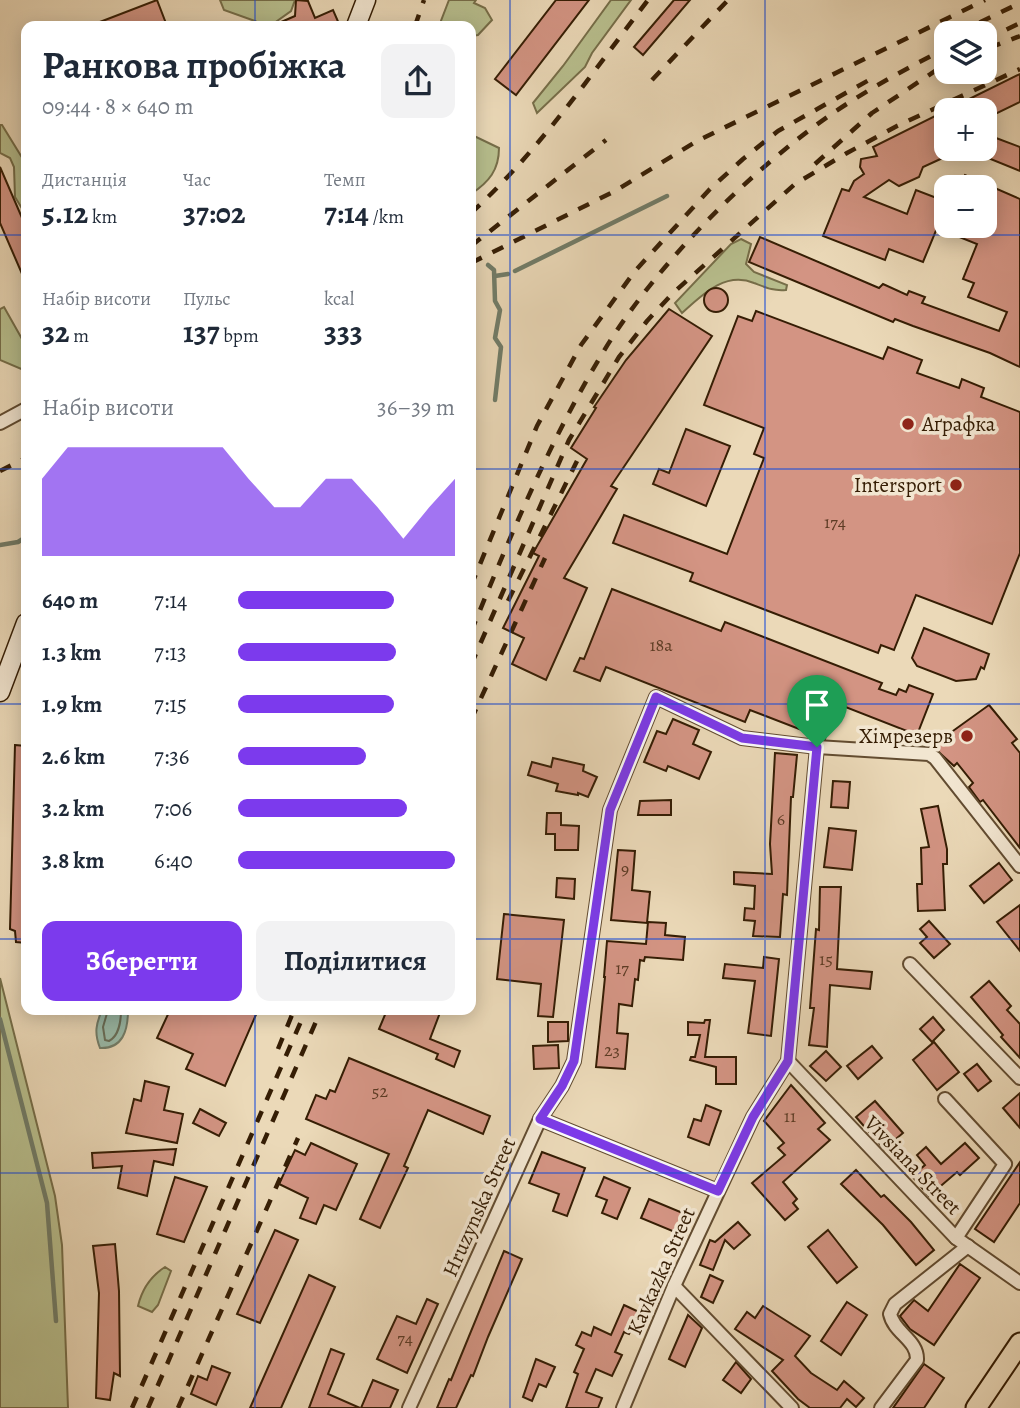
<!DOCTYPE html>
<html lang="uk">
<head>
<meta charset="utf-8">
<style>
  body { margin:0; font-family:Alegreya,serif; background:#f2f2f3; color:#1f2937; height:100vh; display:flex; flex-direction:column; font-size:26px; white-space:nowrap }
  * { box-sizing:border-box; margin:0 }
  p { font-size:23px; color:#747a83 }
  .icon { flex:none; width:38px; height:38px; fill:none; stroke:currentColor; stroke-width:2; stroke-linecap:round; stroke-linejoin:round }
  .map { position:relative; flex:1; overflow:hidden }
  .panel { position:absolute; left:21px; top:21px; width:455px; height:994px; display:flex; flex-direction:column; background:#fff; border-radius:14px; box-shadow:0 4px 18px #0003 }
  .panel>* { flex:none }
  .tools { position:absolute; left:934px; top:21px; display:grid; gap:14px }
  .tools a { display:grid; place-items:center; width:63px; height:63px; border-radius:14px; background:#fff; box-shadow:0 4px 18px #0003; font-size:35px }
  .pin { position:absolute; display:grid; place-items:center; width:60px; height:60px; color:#fff; margin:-72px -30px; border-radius:50% 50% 50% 0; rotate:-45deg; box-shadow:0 0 7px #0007 }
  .pin .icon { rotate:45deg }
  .round { display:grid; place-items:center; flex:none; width:74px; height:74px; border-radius:14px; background:#f2f2f3 }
  .headline { display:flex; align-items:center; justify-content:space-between; height:119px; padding:0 21px }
  h1 { font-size:38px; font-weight:700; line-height:52px }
  .stats { display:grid; grid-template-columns:repeat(3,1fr); gap:10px; height:119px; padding:7px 21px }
  .stats div { display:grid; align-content:center }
  .stats b { font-size:30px; font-weight:700 }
  .stats small { font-size:19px; font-weight:400 }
  .stats p { font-size:19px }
  .chart { height:196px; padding:14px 21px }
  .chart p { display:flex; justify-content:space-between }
  .chart svg { width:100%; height:126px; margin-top:7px; fill:#7c3aed; opacity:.7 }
  .primary-button { display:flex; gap:14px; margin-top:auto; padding:14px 21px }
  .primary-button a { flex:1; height:80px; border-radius:14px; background:#7c3aed; color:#fff; font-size:28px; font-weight:700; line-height:80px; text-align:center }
  .primary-button a+a { background:#f2f2f3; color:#1f2937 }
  ul { padding:0 21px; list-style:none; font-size:23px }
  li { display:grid; grid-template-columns:112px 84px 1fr; align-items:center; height:52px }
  li i { height:18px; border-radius:9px; background:#7c3aed }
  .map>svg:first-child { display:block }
  .green { fill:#b8bf8e; stroke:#766e49; stroke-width:2 }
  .water { fill:#9ba; stroke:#717c68; stroke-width:2 }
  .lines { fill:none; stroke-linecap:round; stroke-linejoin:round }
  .shore { stroke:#676c57; stroke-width:2 }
  .stream { stroke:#717c68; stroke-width:4.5 }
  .building { fill:#d39483; stroke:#351d04; stroke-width:2 }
  .street-casing { stroke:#624c31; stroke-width:16 }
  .secondary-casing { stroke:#351d04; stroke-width:21 }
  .primary-casing { stroke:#351d04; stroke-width:23 }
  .street { stroke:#f2e6d1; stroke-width:12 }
  .secondary { stroke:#f2e6d1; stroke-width:18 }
  .primary { stroke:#ebd9b8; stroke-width:19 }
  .rail { stroke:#351d04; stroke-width:4.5; stroke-dasharray:12 12; stroke-linecap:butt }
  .route-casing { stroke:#fff; stroke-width:14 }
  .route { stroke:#7c3aed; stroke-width:9 }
  .grid { fill:none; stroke:#1d4ed8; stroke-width:2; stroke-opacity:0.55 }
  .poi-dot { fill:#8f2418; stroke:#f2e6d1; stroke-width:2.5 }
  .labels { text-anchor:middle; stroke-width:7; stroke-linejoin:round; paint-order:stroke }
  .number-label { font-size:18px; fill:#5c3b24 }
  .poi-label { font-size:21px; fill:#351d04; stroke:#f2e6d1; text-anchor:end }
  .street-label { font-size:21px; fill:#351d04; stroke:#f2e6d1 }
</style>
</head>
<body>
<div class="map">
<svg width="1020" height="1408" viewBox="0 0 1020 1408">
  <rect width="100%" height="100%" fill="#ebd9b8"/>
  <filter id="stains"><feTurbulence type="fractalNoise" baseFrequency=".00286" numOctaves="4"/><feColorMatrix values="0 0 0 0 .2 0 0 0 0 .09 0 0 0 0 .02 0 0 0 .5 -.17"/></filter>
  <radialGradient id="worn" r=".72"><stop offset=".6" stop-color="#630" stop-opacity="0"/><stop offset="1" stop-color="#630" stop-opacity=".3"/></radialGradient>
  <!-- green -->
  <g class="green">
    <polygon points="220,0 295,0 291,11 270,26 250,26 255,21 224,10"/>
    <polygon points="449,0 476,0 474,3 485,8 492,20 478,35 471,36 471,26 439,26"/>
    <polygon points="611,0 631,0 592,53 585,67 537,113 533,103 563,66"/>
    <polygon points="0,125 2,125 26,164 26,215 15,197 14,167 10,158 0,153"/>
    <path d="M 471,129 L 474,136 L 499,148 C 499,170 489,182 471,194 Z"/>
    <path d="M 741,239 L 751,244 L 746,264 L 754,272 L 787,285 L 786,290 C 773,291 767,288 754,283 C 725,271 702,295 682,313 L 675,303 L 731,244 Z"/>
    <polygon points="4,307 26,346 26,371 0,360 0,309"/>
    <polygon points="0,978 55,1196 62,1245 68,1408 0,1408"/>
    <path d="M 165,1267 L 171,1271 L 158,1305 L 152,1312 L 138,1306 C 142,1289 151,1276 165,1267 Z"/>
  </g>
  <!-- water -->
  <path class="water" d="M 102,1010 L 128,1010 C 128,1030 123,1049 100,1048 C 94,1033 96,1024 102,1010 Z"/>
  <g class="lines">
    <!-- shore -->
    <path class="shore" d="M 108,1010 L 103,1027 L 105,1040 L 109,1041 C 119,1036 121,1020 121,1010"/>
    <!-- stream -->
    <g class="stream">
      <polyline points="488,265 494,270 495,301 500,310 495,338 501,347 495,400"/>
      <polyline points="515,271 667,196"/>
      <polyline points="495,276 508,274"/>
      <polyline points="0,545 18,542 26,537"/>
      <polyline points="0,1019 47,1203 56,1321"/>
    </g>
  </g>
  <!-- building -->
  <g class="building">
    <polygon points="157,0 167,26 92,26 92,25"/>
    <polygon points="296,0 308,1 315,18 333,10 340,26 272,26 295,16"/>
    <polygon points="556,0 589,0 516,95 495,79"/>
    <polygon points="674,0 690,0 643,55 634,47"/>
    <polygon points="1020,74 1020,102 985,119 985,110 947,110"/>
    <polygon points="947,110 947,156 923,167 919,177 899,186 889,180 864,197 907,214 916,190 947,202 947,226 985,226 985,187 960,187 965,175 1020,199 1020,367 990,353 913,326 895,319 893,322 749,262 760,237 879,288 883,284 907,295 909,291 925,297 922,303 999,331 1007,312 968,297 974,283 963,279 977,244 937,228 923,262 889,249 885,260 823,236 842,189 849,191 854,181 864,174 860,167 861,159 877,156 873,147"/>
    <polygon points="996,138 1020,147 1020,171 988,158"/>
    <polygon points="0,167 26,227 26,283 0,223"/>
    <circle cx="716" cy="300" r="12"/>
    <polygon points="669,309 712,336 611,486 617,489 564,578 587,588 546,680 512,664 524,638 503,628 539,556 533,553 587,459 571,448 596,408 594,407 626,360"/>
    <polygon points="756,311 883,359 888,347 922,360 917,373 959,388 962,379 984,388 981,397 1020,412 1020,553 992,624 916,595 894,650 881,645 878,653 690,581 693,573 613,543 624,515 727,554 764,458 754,454 764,428 704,405 738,316 752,321"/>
    <polygon points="686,429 730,446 706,506 653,484 659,469 669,473"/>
    <polygon points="612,589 721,631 725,622 882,683 879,689 896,695 899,689 906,692 909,685 933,694 917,735 838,704 825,739 750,710 745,722 606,667 600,681 574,671 580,658 584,659"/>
    <polygon points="924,628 989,654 984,669 981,667 976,679 956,681 917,666 912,658"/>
    <polygon points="989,705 1017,739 1012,743 1020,753 1020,848 983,800 980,802 969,787 973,783 957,763 954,766 932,746"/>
    <polygon points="673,719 699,730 693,744 711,752 699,779 668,766 666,771 644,762 657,731 666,734"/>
    <polygon points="15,745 26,746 26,943 16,942 15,931 10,929"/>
    <polygon points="775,753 797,755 793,797 791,797 787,895 783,894 780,937 753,936 755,921 744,920 745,908 754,909 755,886 734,884 734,872 772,874 770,844"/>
    <polygon points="553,758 584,765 583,771 597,777 588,797 578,793 578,795 556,791 558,784 528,775 532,762 551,767"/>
    <polygon points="833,781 850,782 848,808 831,807"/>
    <polygon points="671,800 671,815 638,815 640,801"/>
    <polygon points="938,806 947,849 947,864 943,864 945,910 918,911 917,884 922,884 921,848 929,847 921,809"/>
    <polygon points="547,813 561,813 561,825 579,826 578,850 555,850 555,834 546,834"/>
    <polygon points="829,828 856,831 852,870 824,867"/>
    <polygon points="618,850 635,851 632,890 650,892 647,923 611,920"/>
    <polygon points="999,863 1012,880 984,903 970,886"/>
    <polygon points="557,878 575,879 574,899 556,897"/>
    <polygon points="820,887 841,887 837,969 872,972 870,989 830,985 827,1047 809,1045 814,1008 810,1008 816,929 819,930"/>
    <polygon points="1020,905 1020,951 997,922"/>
    <polygon points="504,914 564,920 553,1017 538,1016 541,984 497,979"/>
    <polygon points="929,921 950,944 934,958 920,943 927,937 920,929"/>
    <polygon points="648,922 666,923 665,935 685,937 683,960 645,957 644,961 640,960 638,980 635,979 632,1006 619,1004 617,1033 628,1034 625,1069 596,1067 605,977 604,977 607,941 646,944"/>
    <polygon points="764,957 779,959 771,1036 748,1033 755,981 723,978 725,964 763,968"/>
    <polygon points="989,981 1011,1006 1007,1010 1020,1024 1020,1058 1001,1037 1003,1035 971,997"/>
    <polygon points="170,1010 258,1010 225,1086 186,1069 193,1054 157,1038"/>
    <polygon points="387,1010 441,1010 430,1039 460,1051 454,1067 436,1059 438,1054 379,1029"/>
    <polygon points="933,1017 944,1030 932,1042 920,1029"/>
    <polygon points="705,1020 710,1020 705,1057 736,1057 736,1084 716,1084 716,1067 690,1060 691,1057 695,1057 700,1035 688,1035 688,1022 704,1023"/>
    <polygon points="548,1022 568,1022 568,1041 548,1042"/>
    <polygon points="934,1042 959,1072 937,1090 913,1060"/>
    <polygon points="558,1045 559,1068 534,1069 533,1046"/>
    <polygon points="872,1046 882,1058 858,1079 847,1066"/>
    <polygon points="826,1051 841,1067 826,1081 810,1066"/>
    <polygon points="349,1058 490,1116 483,1134 428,1110 404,1166 408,1168 380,1228 360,1219 389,1154 306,1119 316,1095 326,1099 330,1090 335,1092"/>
    <polygon points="977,1064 991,1081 978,1091 964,1074"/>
    <polygon points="145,1081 169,1087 164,1110 183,1114 177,1143 126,1133 134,1099 141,1101"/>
    <polygon points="791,1085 825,1123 818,1129 830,1140 783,1182 797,1199 793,1203 798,1209 785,1220 752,1183 785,1155 778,1148 784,1143 764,1121"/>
    <polygon points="1020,1093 1020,1128 1003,1108"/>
    <polygon points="875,1101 903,1133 884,1149 856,1117"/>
    <polygon points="706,1105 721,1111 709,1145 688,1137 694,1119 701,1121"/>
    <polygon points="200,1109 226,1123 219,1136 193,1123"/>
    <polygon points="311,1143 357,1164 336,1210 324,1205 316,1224 300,1218 308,1198 279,1184 295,1150 305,1155"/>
    <polygon points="965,1143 979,1158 960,1175 957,1172 929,1196 912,1176 925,1165 917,1155 926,1147 941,1164"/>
    <polygon points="176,1149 173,1165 154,1161 147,1196 118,1188 122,1166 93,1168 92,1153"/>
    <polygon points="542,1152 585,1168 567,1216 553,1211 559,1194 529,1183"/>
    <polygon points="1020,1162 1020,1203 994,1242 975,1229"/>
    <polygon points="856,1170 881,1197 884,1195 911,1222 934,1250 916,1265 883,1225 841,1184"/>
    <polygon points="175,1177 207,1187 184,1242 157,1234"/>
    <polygon points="604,1177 630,1188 617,1219 602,1213 607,1200 596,1196"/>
    <polygon points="649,1199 690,1216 682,1235 641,1218"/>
    <polygon points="738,1222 750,1235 734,1249 725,1240 713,1270 700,1265 710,1240 715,1242"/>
    <polygon points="275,1230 298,1240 260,1323 237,1314"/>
    <polygon points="828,1230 857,1267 837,1283 808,1247"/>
    <polygon points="115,1244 119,1291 120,1376 114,1373 110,1400 96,1398 99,1293 93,1246"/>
    <polygon points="504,1251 522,1259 488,1337 473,1376 471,1375 456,1408 437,1408 449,1379 451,1380"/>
    <polygon points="960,1264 980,1278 934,1345 910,1329 900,1316 914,1300 928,1311"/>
    <polygon points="309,1275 335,1287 281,1408 250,1408"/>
    <polygon points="710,1275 723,1281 713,1303 701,1297"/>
    <polygon points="427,1299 438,1304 407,1373 377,1359 397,1316 416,1324"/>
    <polygon points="847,1302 867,1315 841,1355 821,1341"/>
    <polygon points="624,1305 639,1312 629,1334 624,1332 615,1352 622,1355 612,1376 596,1369 586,1392 602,1398 598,1408 566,1408 578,1374 574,1372 584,1349 576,1345 582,1332 591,1336 594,1327 611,1335"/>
    <polygon points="763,1306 810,1336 795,1356 811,1373 837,1390 844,1381 864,1398 856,1407 847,1399 840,1408 810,1408 798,1399 772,1371 783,1360 735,1329 747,1312 755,1318"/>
    <polygon points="688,1315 702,1328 685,1367 669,1359"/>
    <polygon points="331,1349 344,1354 328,1394 360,1408 309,1408"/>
    <polygon points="536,1359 555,1367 546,1387 539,1384 532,1401 523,1397"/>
    <polygon points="736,1362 751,1379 741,1393 723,1380"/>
    <polygon points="924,1364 944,1378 924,1408 893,1408"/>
    <polygon points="212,1366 230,1373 216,1405 191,1394 198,1376 207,1380"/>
    <polygon points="373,1380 398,1390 390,1408 361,1408"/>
  </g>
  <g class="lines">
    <defs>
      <g id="street">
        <polyline points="0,423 26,409"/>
        <polyline points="910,964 1020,1078"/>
        <polyline points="788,1061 956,1238 1020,1283"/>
        <polyline points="945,1099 1005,1164 956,1238"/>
        <polyline points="540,1119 718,1191"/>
        <polyline points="674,1286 792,1408"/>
        <polyline points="409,1408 540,1119 562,1086 574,1061 610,810 656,697 742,738 817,747 929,754 935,758 1020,866"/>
        <polyline points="623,1408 674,1286 753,1117 788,1061 817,747"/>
        <path d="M 881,1408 L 917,1360 C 918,1340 894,1333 890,1314 L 895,1304 L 968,1246"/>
      </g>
      <g id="secondary">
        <polyline points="356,26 366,0"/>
        <polyline points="0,692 26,623"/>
      </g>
      <polyline id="primary" points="976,1408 1020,1343"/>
    </defs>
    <!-- street casing -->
    <use href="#street" class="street-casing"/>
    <!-- secondary casing -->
    <use href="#secondary" class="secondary-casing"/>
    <!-- primary casing -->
    <use href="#primary" class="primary-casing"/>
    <!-- street -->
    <use href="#street" class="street"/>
    <!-- secondary -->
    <use href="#secondary" class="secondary"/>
    <!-- primary -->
    <use href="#primary" class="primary"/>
    <!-- rail -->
    <g class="rail">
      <polyline points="415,26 424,0"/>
      <polyline points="958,33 1020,3"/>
      <polyline points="985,40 1020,23"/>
      <polyline points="989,48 1020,36"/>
      <polyline points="652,80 728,0"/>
      <polyline points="815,164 872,113 947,63"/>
      <path d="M 471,213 C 539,151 592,73 648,0"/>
      <polyline points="471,246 606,140"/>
      <polyline points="471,263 615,191 697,141 985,0"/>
      <polyline points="0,471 26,458"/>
      <polyline points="471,586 537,426 581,345 635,271 710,189 743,159 778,131 869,80"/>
      <polyline points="508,601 579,457"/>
      <path d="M 471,632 C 510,537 549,442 602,354 C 655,265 751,169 836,111 C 872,87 909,67 947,48"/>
      <polyline points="471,665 569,440 619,357 647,321 673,293 795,184 847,153 897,126 1020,69"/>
      <polyline points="471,720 545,558"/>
      <polyline points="278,1049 294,1010"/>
      <polyline points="132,1408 306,1010"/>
      <polyline points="148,1408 321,1010"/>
      <polyline points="178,1408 298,1138"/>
    </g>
  </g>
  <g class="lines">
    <defs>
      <polygon id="route" points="656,697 742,738 817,747 788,1061 753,1117 718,1191 540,1119 562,1086 574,1061 610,810"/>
    </defs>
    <!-- route casing -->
    <use href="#route" class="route-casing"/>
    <!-- route -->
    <use href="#route" class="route"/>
  </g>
  <!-- grid -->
  <path class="grid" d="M 255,0 L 255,26M 510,0 L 510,1408M 765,0 L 765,1408M 0,235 L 26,235M 471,235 L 1020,235M 0,469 L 26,469M 471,469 L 1020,469M 0,704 L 26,704M 471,704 L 1020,704M 0,939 L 26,939M 471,939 L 1020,939M 255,1010 L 255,1408M 0,1173 L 1020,1173"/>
  <!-- markers -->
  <g class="poi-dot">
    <circle cx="908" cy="424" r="7"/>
    <circle cx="956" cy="485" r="7"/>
    <circle cx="967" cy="736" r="7"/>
  </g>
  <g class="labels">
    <!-- number labels -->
    <g class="number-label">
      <text x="835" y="528">174</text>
      <text x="661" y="651">18а</text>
      <text x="781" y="825">6</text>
      <text x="625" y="875">9</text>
      <text x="826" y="965">15</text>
      <text x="622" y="974">17</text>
      <text x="612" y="1056">23</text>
      <text x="380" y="1097">52</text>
      <text x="790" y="1122">11</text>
      <text x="405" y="1344">74</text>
    </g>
    <!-- poi labels -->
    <g class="poi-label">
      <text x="922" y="431" text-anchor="start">Аґрафка</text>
      <text x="942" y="492">Intersport</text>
      <text x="953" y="743">Хімрезерв</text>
    </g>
    <!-- street labels -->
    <g class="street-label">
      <text transform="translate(913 1165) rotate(46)" y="7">Vivsiana Street</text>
      <text transform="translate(479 1207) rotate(-66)" y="7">Hruzynska Street</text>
      <text transform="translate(661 1271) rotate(-66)" y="7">Kavkazka Street</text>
    </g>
  </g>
  <rect width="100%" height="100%" filter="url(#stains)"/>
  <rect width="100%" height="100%" fill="url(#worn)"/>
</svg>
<div class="tools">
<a><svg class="icon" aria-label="layers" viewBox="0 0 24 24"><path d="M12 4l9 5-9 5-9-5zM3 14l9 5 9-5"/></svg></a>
<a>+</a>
<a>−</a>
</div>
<div class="pin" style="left:817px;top:747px;background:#1e9e55"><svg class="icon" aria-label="arrive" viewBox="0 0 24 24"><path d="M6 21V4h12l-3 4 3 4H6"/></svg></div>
<section class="panel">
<div class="headline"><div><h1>Ранкова пробіжка</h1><p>09:44 · 8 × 640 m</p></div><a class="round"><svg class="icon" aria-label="share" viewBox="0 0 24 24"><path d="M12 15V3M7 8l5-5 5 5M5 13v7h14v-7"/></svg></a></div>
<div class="stats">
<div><p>Дистанція</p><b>5.12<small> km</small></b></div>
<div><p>Час</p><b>37:02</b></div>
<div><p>Темп</p><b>7:14<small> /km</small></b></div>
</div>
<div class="stats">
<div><p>Набір висоти</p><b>32<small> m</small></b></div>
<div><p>Пульс</p><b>137<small> bpm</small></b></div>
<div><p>kcal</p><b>333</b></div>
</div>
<div class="chart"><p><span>Набір висоти</span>36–39 m</p>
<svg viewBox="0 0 160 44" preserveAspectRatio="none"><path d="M0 44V17L10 6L20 6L30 6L40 6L50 6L60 6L70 6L80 17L90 27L100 27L110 17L120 17L130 27L140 38L150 27L160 17V44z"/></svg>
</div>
<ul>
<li><b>640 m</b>7:14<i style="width:72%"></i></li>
<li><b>1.3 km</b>7:13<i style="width:73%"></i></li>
<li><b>1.9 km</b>7:15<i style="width:72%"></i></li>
<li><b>2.6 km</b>7:36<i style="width:59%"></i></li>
<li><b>3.2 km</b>7:06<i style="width:78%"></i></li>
<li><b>3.8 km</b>6:40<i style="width:100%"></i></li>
</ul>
<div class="primary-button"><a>Зберегти</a><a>Поділитися</a></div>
</section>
</div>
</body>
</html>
